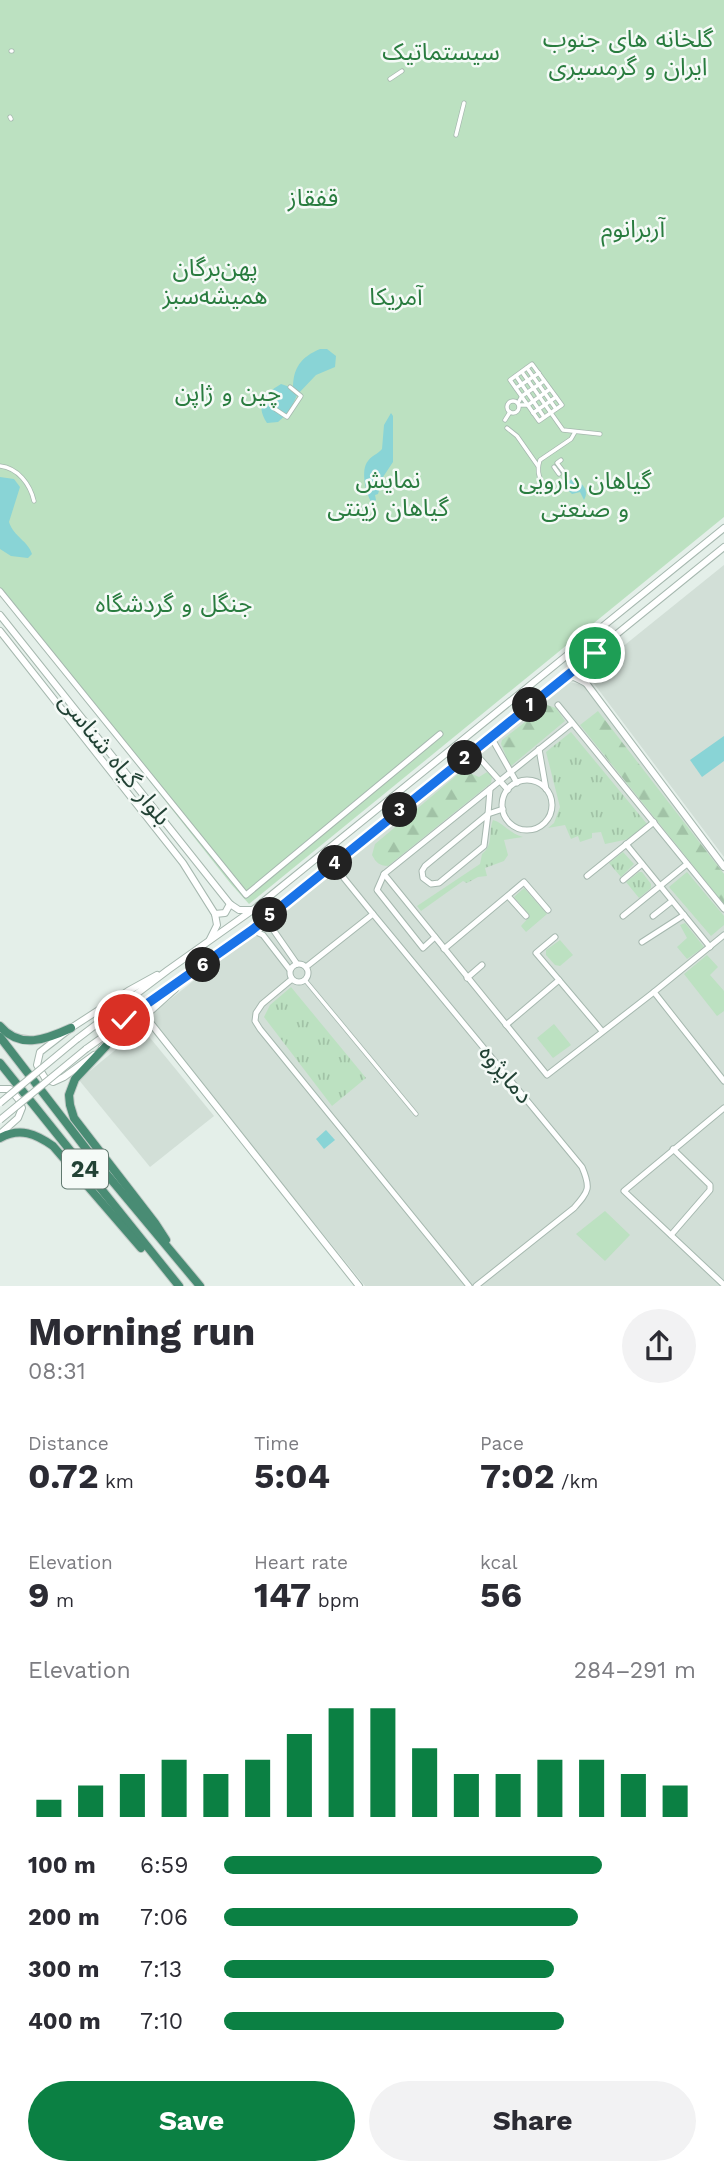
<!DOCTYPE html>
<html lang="en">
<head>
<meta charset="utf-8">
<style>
  body { margin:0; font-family:"Work Sans","Noto Sans Arabic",sans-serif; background:#f2f2f3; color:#2b2b33; height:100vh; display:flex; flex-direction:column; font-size:26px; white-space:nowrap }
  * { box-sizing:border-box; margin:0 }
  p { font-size:23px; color:#7c7c81 }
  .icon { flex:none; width:38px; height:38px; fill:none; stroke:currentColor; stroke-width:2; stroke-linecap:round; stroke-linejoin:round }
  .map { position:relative; height:1286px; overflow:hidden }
  .panel { display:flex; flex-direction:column; background:#fff; flex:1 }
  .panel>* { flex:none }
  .pin { position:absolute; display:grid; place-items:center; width:60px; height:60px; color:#fff; margin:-30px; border:4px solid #fff; border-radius:50%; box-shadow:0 2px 7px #0007 }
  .km { position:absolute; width:35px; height:35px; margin:-18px; border-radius:50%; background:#222; color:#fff; font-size:19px; line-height:35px; text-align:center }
  .round { display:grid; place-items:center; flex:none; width:74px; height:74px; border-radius:37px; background:#f2f2f3 }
  .headline { display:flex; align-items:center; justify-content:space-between; height:119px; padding:0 28px }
  h1 { font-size:38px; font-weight:700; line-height:52px }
  .stats { display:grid; grid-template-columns:repeat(3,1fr); gap:10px; height:119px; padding:7px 28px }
  .stats div { display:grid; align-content:center }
  .stats b { font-size:35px; font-weight:700 }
  .stats small { font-size:19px; font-weight:400 }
  .stats p { font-size:19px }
  .chart { height:196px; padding:14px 28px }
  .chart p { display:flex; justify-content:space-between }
  .chart svg { width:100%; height:126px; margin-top:7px; stroke:#0b8043; stroke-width:6 }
  .action { display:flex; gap:14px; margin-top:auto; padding:14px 28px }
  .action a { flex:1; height:80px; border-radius:42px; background:#0b8043; color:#fff; font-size:28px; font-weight:700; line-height:80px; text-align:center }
  .action a+a { background:#f2f2f3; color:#2b2b33 }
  ul { padding:0 28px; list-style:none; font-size:23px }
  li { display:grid; grid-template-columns:112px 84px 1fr; align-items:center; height:52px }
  li i { height:18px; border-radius:9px; background:#0b8043 }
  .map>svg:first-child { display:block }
  .built { fill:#d2dfd7 }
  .grass { fill:url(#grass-tufts) }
  .forest { fill:url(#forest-firs) }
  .garden { fill:#bce1c1 }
  .water { fill:#89d4d6 }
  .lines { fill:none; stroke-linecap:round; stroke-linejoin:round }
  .pedestrian-casing { stroke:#a6b8af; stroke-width:5 }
  .minor-casing { stroke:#a6b8af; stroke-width:7 }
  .tertiary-casing { stroke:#a6b8af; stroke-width:8 }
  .trunk-casing { stroke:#c1cac6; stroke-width:10 }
  .pedestrian { stroke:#fff; stroke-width:3.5 }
  .minor { stroke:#fff; stroke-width:5 }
  .tertiary { stroke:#fff; stroke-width:6 }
  .trunk { stroke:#498c74; stroke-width:8 }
  .tertiary-bridge-casing { stroke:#a6b8af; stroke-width:8; stroke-linecap:butt }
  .tertiary-bridge { stroke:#fff; stroke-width:6 }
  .route-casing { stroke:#fff; stroke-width:14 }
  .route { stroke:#1a73e8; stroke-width:9 }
  .labels { text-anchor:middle; stroke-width:5; stroke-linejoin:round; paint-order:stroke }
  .shield { fill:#f5faf7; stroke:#61796f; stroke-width:2 }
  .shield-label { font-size:23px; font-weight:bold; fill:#224235 }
  .park-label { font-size:24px; fill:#297c3f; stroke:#f5faf7 }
  .street-label { font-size:24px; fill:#224235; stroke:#f5faf7 }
</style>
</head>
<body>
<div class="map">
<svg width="724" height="1286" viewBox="0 0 724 1286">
  <defs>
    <pattern id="grass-tufts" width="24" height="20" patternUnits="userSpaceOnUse" patternTransform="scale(1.75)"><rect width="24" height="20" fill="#bce1c1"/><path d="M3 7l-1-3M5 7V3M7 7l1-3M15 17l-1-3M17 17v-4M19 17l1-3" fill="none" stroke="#a1c2a6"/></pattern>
    <pattern id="forest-firs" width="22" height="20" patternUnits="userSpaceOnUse" patternTransform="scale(1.75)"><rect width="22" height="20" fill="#bce1c1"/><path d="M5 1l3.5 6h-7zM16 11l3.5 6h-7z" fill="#a1c2a6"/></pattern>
  </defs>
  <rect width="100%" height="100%" fill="#e4efe9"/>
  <!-- built -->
  <g class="built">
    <polygon points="724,565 724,857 589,677 590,673"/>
    <polygon points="570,682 583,685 724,873 724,1286 365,1286 148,1017"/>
    <polygon points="142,1028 214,1116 150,1167 79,1080"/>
  </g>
  <!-- grass -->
  <g class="grass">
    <polygon points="571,732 647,824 629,839 605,844 601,832 592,833 592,838 580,842 578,836 571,839 565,825 548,828 554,823 560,807 546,752"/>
    <path d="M 493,820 C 502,822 509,833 523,837 L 504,840 L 508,855 L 504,861 L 485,868 L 487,876 L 478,877 L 467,883 L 463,881 L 421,911 L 417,906 L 480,864 L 482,854 C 494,845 488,832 493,820 Z"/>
    <polygon points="623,852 634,864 621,877 609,863"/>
    <polygon points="639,872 642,872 651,884 651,888 639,898 626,882"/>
    <polygon points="291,987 366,1078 332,1106 264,1017 270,1005"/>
  </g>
  <!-- forest -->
  <g class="forest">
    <polygon points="547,705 556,708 565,721 511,766 508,765 504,758 506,756 501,744 502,740"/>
    <polygon points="598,711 724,874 724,904 580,725"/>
    <path d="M 463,770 L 479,777 L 487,772 L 492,777 L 491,783 L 388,866 C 379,866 376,862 372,855 L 375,844 Z"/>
  </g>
  <!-- garden -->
  <g class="garden">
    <polygon points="0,0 724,0 724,517 249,904 231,884 0,592"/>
    <polygon points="687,872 724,916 724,925 711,936 669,887"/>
    <polygon points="524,888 547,914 526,932 521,926 530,916 514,897"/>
    <polygon points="685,923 704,947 687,959 677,947 687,938 680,925"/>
    <polygon points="560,940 573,955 560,966 555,965 546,955 546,950"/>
    <polygon points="707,955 718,967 710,975 724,991 724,1011 717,1016 684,974"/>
    <polygon points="554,1024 571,1045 553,1058 537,1038"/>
    <polygon points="605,1211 630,1235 605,1261 576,1234"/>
  </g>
  <!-- water -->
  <g class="water">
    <path d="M 320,349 L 327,349 L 336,356 L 335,367 L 316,375 L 297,395 L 290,411 L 278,422 L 267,423 C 255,405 264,394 281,384 L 293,388 C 293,368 301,357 320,349 Z"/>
    <path d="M 391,413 L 393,416 L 393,462 L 383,477 L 378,494 L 375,495 L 376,500 L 372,503 C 366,494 360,470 368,461 C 371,456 378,454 382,449 L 384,425 Z"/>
    <path d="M 0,477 L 14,479 L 20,487 L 9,522 C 14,537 28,541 32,554 L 28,558 L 11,556 L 0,549 Z"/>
    <path d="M 572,479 C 582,481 590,491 584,500 L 580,492 L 572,494 L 567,489 L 566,484 Z"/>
    <polygon points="724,736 724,761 702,777 690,760"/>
    <polygon points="326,1130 335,1140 324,1149 316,1139"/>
  </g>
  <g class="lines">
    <defs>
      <g id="pedestrian">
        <polyline points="11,51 12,51"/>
        <polyline points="390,79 402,71"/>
        <polyline points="10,117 11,119"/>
        <polyline points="456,135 464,103"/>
        <polygon points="532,364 562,405 539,421 510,380"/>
        <polyline points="527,368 556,409"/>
        <polyline points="522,372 563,430 600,434"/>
        <polyline points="516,376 544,417"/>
        <polyline points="516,388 539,373"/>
        <circle cx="513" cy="407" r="6"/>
        <polyline points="518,403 522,396 544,381"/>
        <polyline points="519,405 528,405 550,389"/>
        <polyline points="275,409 287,417 301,396 290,387"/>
        <polyline points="533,413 556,397"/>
        <polyline points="505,420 510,412"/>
        <polyline points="507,428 517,436 538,466"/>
        <polyline points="561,460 557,463 567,476"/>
        <path d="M 0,466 C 18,468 30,484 34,501"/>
        <polyline points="554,467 559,474"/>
        <path d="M 549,493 C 542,482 535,475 540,460 L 571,439 L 575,432"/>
        <polyline points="305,980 416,1114"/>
      </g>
      <g id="minor">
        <polyline points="0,591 246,895 440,734"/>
        <polyline points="558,705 724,909"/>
        <polyline points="572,723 384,874 547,1075 654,992 724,1081"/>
        <polyline points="491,737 517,783"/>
        <polyline points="539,749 546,789"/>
        <polyline points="473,751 508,790"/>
        <circle cx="527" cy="805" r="25"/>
        <polyline points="490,789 488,814 503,809"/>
        <polygon points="488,814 484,846 439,883 431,884 423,878 422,871 425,866"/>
        <polyline points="626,844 710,947"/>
        <polyline points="384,874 377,890 423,948 435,937"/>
        <polyline points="587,876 654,822"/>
        <polyline points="343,877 373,914"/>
        <polyline points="623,880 642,864"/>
        <polyline points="508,896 526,916"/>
        <polyline points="272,914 272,928 297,964"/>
        <polyline points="623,916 687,864"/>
        <polyline points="653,916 672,901"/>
        <polyline points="252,930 263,935 290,970"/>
        <polyline points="642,942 684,915"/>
        <polyline points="444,949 524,882 548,910"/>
        <circle cx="299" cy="973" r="9"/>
        <path d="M 306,967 L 373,914 L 582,1167 C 591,1188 589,1191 574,1208 L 476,1286"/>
        <polyline points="467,978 482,965"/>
        <polyline points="292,979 262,1004 256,1013 255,1021 260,1029 469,1286"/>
        <polyline points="559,980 602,1031"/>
        <polyline points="654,992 724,935"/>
        <polyline points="506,1025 559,980 536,953 555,937"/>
        <polyline points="724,1108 624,1191 724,1285"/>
        <polyline points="671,1235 710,1190 710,1185 673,1149"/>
      </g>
      <g id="tertiary">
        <polyline points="0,615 230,904 239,910 252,910"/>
        <polyline points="0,631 183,863 215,914 217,925 210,939"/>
        <polyline points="564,678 574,677 586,683 724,867"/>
        <polyline points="586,683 586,673 594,655"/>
        <polyline points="215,914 225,913 230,904"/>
        <polyline points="145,1016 359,1286"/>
        <polyline points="77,1039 168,970 254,909 724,528"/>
        <polyline points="102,1048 145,1016 175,989"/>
        <polyline points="86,1049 252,930 724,547"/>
        <polyline points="94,1055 64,1077 53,1082 45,1078 37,1065 40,1052 71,1028 128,991 157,975"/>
        <polyline points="0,1089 10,1089 19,1100 22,1108 18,1118 0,1134"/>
      </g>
      <g id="trunk">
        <path d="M 0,1026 C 20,1050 47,1039 71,1028"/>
        <polyline points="0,1037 94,1159 200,1286"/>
        <polyline points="106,1046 75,1079 69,1095 70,1105 74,1118 155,1223 166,1240"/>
        <polyline points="0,1063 179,1286"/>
        <path d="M 0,1138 C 20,1127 36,1134 53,1146 L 141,1248"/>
      </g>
    </defs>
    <!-- pedestrian casing -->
    <use href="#pedestrian" class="pedestrian-casing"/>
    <!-- minor casing -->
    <use href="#minor" class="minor-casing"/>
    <!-- tertiary casing -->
    <use href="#tertiary" class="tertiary-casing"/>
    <!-- trunk casing -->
    <use href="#trunk" class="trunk-casing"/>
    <!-- pedestrian -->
    <use href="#pedestrian" class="pedestrian"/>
    <!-- minor -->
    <use href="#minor" class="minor"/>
    <!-- tertiary -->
    <use href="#tertiary" class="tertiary"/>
    <!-- trunk -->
    <use href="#trunk" class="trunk"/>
    <defs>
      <g id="tertiary-bridge">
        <polyline points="0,1103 77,1039"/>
        <polyline points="0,1120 86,1049"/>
      </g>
    </defs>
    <!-- tertiary-bridge casing -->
    <use href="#tertiary-bridge" class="tertiary-bridge-casing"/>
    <!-- tertiary-bridge -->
    <use href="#tertiary-bridge" class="tertiary-bridge"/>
  </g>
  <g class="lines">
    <defs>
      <polyline id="route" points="124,1020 252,930 595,653"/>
    </defs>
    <!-- route casing -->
    <use href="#route" class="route-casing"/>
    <!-- route -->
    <use href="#route" class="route"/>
  </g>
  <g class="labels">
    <!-- shield labels -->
    <rect class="shield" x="62" y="1149.5" width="46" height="39" rx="5"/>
    <g class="shield-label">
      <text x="85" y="1177">24</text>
    </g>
    <!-- park labels -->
    <g class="park-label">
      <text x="628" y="47">گلخانه های جنوب<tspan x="628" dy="28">ایران و گرمسیری</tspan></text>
      <text x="441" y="60">سیستماتیک</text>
      <text x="313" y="206">قفقاز</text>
      <text x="633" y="237">آربرانوم</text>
      <text x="215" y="276">پهن‌برگان<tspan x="215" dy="28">همیشه‌سبز</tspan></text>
      <text x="396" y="305">آمریکا</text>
      <text x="228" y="401">چین و ژاپن</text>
      <text x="388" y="488">نمایش<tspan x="388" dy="28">گیاهان زینتی</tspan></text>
      <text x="585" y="489">گیاهان دارویی<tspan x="585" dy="28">و صنعتی</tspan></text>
      <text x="174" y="612">جنگل و گردشگاه</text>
    </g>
    <!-- street labels -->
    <g class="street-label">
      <text transform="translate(115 759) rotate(51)" y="8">بلوار گیاه شناسی</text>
      <text transform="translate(506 1074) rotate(50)" y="8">دماپژوه</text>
    </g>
  </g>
</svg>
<div class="pin" style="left:595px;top:653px;background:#1e9e55"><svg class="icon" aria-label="arrive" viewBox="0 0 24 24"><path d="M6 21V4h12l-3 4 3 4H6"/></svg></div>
<div class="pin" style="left:124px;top:1020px;background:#d93025"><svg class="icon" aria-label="check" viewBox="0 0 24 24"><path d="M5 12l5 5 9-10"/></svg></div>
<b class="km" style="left:530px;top:705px">1</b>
<b class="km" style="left:465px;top:758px">2</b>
<b class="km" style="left:400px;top:810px">3</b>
<b class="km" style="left:335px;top:863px">4</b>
<b class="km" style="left:270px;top:915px">5</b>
<b class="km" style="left:203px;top:965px">6</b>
</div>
<section class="panel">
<div class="headline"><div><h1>Morning run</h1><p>08:31</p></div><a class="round"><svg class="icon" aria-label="share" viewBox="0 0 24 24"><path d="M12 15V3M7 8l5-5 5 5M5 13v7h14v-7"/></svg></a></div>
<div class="stats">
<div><p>Distance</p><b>0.72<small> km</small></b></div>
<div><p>Time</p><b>5:04</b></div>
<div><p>Pace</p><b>7:02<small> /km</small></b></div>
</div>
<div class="stats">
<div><p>Elevation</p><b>9<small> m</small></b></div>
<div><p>Heart rate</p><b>147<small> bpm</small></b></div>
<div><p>kcal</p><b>56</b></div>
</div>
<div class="chart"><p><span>Elevation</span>284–291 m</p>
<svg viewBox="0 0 160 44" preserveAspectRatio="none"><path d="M5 44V38M15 44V33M25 44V29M35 44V24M45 44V29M55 44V24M65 44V15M75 44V6M85 44V6M95 44V20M105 44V29M115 44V29M125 44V24M135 44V24M145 44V29M155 44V33"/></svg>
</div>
<ul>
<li><b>100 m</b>6:59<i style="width:80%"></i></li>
<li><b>200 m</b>7:06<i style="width:75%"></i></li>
<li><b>300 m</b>7:13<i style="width:70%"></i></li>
<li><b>400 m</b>7:10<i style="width:72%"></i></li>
</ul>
<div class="action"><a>Save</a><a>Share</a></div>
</section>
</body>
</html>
